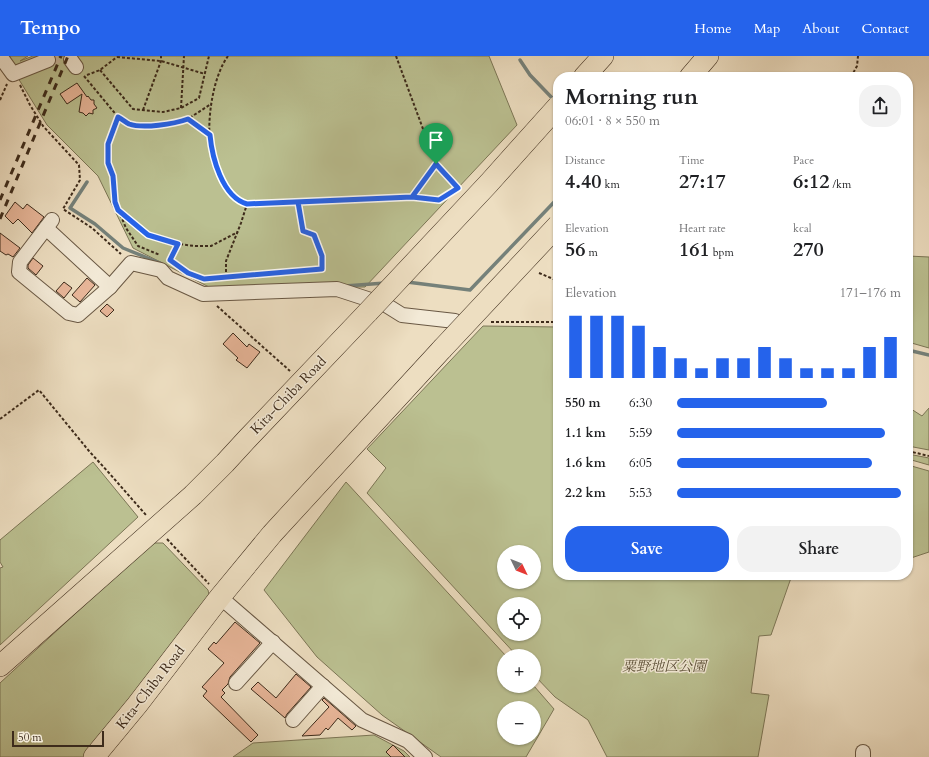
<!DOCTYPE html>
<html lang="en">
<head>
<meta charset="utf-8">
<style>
  body { margin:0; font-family:Cardo,"Noto Serif JP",serif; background:#f2f2f2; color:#202124; height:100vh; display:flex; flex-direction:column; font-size:15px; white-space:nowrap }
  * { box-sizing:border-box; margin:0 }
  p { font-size:13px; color:#757577 }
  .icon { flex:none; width:22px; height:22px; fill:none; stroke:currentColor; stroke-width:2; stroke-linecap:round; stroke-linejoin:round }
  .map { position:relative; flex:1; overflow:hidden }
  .details { position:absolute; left:553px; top:16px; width:360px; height:508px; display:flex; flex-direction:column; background:#fff; border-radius:16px; box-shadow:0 1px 3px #0004 }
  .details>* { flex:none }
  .needle { width:26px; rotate:133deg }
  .fabs { position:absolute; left:497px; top:489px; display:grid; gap:8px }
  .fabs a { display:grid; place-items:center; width:44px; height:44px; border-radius:50%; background:#fff; box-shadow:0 1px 3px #0004; font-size:20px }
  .scale { position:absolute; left:12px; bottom:10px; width:92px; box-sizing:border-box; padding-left:4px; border:2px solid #3d2b1b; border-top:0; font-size:11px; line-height:14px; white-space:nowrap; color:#3d2b1b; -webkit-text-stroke:3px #f3ead7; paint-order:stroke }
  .pin { position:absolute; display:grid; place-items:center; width:34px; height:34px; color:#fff; margin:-41px -17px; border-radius:50% 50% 50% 0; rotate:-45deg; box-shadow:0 0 4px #0007 }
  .pin .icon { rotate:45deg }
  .round { display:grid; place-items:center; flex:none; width:42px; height:42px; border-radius:16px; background:#f2f2f2 }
  .summary { display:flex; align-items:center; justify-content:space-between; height:68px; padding:0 12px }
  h1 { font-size:22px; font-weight:800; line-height:30px }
  .figures { display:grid; grid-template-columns:repeat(3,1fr); gap:6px; height:68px; padding:4px 12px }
  .figures div { display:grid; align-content:center }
  .figures b { font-size:20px; font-weight:800 }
  .figures small { font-size:11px; font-weight:400 }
  .figures p { font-size:11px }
  .chart { height:112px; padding:8px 12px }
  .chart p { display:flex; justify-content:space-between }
  .chart svg { width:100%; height:72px; margin-top:4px; stroke:#2563eb; stroke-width:6 }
  .cta { display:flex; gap:8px; margin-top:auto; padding:8px 12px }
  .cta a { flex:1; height:46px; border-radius:16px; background:#2563eb; color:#fff; font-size:16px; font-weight:800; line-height:46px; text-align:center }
  .cta a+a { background:#f2f2f2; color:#202124 }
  ul { padding:0 12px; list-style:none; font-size:13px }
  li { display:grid; grid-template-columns:64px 48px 1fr; align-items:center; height:30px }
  li i { height:10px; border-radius:5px; background:#2563eb }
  header { display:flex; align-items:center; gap:24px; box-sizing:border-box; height:56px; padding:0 20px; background:#2563eb; color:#fff }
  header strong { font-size:19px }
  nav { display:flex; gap:22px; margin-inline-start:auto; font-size:14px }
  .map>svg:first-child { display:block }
  .green { fill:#bbc091; stroke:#7c7656; fill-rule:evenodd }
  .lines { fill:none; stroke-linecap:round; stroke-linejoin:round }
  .stream { stroke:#75817a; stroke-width:3.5 }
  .building { fill:#e8b699; stroke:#3d2b1b }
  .minor-tunnel { stroke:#cabaa0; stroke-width:14; stroke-dasharray:14 7; stroke-linecap:butt }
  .minor-casing { stroke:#695844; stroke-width:16 }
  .highway-casing { stroke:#3d2b1b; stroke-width:22 }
  .path { stroke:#3d2b1b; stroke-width:2; stroke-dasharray:3 2; stroke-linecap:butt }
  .minor { stroke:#f3ead7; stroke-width:14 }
  .highway { stroke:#eddec1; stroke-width:21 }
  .rail { stroke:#3d2b1b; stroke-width:3; stroke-dasharray:7 7; stroke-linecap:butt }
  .highway-bridge-casing { stroke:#3d2b1b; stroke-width:22; stroke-linecap:butt }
  .highway-bridge { stroke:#eddec1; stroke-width:21 }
  .route-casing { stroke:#fff; stroke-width:8 }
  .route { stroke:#2563eb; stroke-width:5 }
  .labels { text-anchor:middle; stroke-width:3; stroke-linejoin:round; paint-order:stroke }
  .street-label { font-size:14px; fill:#3d2b1b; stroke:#f3ead7 }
  .park-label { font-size:14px; font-style:italic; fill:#5c5038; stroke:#f3ead7 }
</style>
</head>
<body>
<header>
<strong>Tempo</strong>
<nav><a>Home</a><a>Map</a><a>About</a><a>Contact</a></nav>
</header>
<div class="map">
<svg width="929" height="701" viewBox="0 0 929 701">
  <rect width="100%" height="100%" fill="#eddec1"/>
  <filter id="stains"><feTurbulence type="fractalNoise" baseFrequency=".005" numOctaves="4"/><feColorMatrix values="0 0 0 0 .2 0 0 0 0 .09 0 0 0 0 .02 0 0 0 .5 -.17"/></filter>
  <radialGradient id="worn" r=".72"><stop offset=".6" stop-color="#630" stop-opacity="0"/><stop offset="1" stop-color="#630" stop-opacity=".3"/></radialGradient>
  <!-- green -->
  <g class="green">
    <polygon points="10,0 28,0 20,5 33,0 489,0 517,69 365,231 209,231 133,192 98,120 47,69 18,22 10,3"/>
    <polygon points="908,200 929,201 929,292 908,286"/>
    <path d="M 483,270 L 558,271 L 558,519 L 792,519 L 771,579 L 759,580 L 751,637 L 769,639 L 758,701 L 607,701 L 588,664 L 555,641 L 534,619 L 534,600 L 517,600 L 367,437 L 386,412 L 367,393 ZM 504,496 L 534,496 L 534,526 L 504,526 ZM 504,548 L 534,548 L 534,578 L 504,578 Z"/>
    <polygon points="908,351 922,360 929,352 929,394 908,390"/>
    <polygon points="908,398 929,402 929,409 908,403"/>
    <polygon points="93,406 138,461 0,589 0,512 3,511 0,506 0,484"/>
    <polygon points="908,409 929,415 929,496 908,503"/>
    <path d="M 346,426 L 506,600 L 504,600 L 504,630 L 534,630 L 554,653 L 526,701 L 441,701 L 382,659 L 317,601 L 264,534 ZM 504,652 L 534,652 L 534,682 L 504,682 Z"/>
    <polygon points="152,487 163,487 208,534 210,543 86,701 0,701 0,627"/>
    <polygon points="807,519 872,519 871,523"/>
    <polygon points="374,679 404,695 410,701 233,701 253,687"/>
  </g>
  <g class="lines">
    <!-- stream -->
    <g class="stream">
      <polyline points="520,4 530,19 555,45"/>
      <polyline points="87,126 70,152 95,168 123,192 160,207"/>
      <polyline points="407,226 470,234 558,142"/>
      <polyline points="345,230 385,227"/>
      <polyline points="908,294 929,299"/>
    </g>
  </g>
  <!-- building -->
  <g class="building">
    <polygon points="77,27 87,41 88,40 91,44 94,44 94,48 97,52 93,54 93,58 89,57 86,60 83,57 79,56 82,38 67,48 60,38"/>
    <polygon points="15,146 23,153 27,148 44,161 32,177 18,163 13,168 5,160"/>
    <polygon points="0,177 20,192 13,201 8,198 6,199 0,195"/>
    <polygon points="33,202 43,210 36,219 28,212 28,209"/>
    <polygon points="87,222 95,229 80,246 72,239"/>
    <polygon points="64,226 72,232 64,242 56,235"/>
    <polygon points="107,248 114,254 107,261 100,255"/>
    <polygon points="233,277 247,291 249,288 260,296 247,312 236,304 238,302 223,288"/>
    <polygon points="235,566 260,587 230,621 228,628 222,634 225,637 221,641 258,679 251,686 203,640 207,635 202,631 224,607 208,593 214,586 216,588"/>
    <polygon points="296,618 311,631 287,658 285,662 251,633 258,626 276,642"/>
    <polygon points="324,642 356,670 352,674 338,662 328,674 326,672 320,679 302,680 329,651 322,644"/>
    <polygon points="393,689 405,701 391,701 386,696"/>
  </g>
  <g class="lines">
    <!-- minor-tunnel -->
    <polyline class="minor-tunnel" points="48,4 58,0"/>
    <defs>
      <g id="minor">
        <polyline points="0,0 13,18 48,4"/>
        <polyline points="71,4 76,11"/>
        <polyline points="52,164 20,206 19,216 69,257 78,259 110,231 131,207 161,214 168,222 203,238 337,233 386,249 402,259 455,265"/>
        <polyline points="46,172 110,231"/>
        <polyline points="220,541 362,664 408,685 425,701"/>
        <polyline points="236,627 273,586"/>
        <polyline points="293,664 323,630"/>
        <polyline points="863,701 863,696"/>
      </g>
      <g id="highway">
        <polyline points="584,21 603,0"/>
        <polyline points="690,21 708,0"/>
        <polyline points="0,610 193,439 225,407 248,382 368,256"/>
        <polyline points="94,701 137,649 220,541 272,478 442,293"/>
      </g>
    </defs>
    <!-- minor casing -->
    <use href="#minor" class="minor-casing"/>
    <!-- highway casing -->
    <use href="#highway" class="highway-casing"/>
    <!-- path -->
    <g class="path">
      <path d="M 228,0 C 212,22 206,68 211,94 C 213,105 218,116 224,126 C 229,136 235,145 247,148 L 412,141 L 439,144 L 458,132 L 460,133"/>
      <polyline points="396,0 436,108 412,141"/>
      <polyline points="117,1 161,5 205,18"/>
      <polyline points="100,14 133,53 163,56 181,52 199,42 209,0"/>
      <polyline points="87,19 100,14 117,1"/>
      <polyline points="84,20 118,61 108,88 108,107 113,120 115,146 126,172 138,190 160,199"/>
      <polyline points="851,21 857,10 858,0"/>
      <polyline points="20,29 30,49 43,70 79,109 80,124 63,153 92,172 121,198"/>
      <polyline points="0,44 7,28"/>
      <polyline points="181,52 184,0"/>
      <polyline points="143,54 161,5 161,0"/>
      <polyline points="118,61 130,68 145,70 174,67 188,63 211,48"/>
      <polyline points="188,63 210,79"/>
      <polyline points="436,108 458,132"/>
      <polyline points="119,155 148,179 178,188"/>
      <polyline points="170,204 178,188 195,190 211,190 238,176"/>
      <polyline points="173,206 182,213"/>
      <polyline points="539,217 558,225"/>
      <polyline points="226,221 226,205 241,167 247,148"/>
      <polyline points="204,223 322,213 322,200 314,179 303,175 299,146"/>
      <polyline points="217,250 290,315"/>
      <polyline points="491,266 558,266"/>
      <polyline points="0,363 39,334 89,395 110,418 146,459"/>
      <polyline points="908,395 929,400"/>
      <polyline points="167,483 209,528"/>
    </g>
    <!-- minor -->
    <use href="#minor" class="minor"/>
    <!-- highway -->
    <use href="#highway" class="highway"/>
    <!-- rail -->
    <g class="rail">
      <polyline points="0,144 61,0"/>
      <polyline points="0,163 68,0"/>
    </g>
    <defs>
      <g id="highway-bridge">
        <polyline points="368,256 489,127 558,50"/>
        <polyline points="442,293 558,169"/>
      </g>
    </defs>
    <!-- highway-bridge casing -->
    <use href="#highway-bridge" class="highway-bridge-casing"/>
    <!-- highway-bridge -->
    <use href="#highway-bridge" class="highway-bridge"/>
  </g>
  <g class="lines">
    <defs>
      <path id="route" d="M 436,108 L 412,141 L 247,148 C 222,141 212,101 210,79 L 188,63 C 174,68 143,73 129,68 C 125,66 122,63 118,61 L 108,88 L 108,107 L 113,120 L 115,146 L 118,154 L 148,179 L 178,188 L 170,204 L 188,217 L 204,223 L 322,213 L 322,200 L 314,179 L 303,175 L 298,146 L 412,141 L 439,144 L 458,132 L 436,108"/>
    </defs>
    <!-- route casing -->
    <use href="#route" class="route-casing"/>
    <!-- route -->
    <use href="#route" class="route"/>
  </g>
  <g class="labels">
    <!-- street labels -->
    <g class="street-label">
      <text transform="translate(288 339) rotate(-46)" y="5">Kita-Chiba Road</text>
      <text transform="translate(150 631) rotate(-52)" y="5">Kita-Chiba Road</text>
    </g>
    <!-- park labels -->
    <g class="park-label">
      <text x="664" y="615">粟野地区公園</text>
    </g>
  </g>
  <rect width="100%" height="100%" filter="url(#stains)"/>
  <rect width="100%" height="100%" fill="url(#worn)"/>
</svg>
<div class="fabs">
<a><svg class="needle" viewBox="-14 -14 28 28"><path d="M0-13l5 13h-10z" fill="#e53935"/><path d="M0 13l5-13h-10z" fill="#757577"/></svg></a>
<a><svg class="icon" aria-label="locate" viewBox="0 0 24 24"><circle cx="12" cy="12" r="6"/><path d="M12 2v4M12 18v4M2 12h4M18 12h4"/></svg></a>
<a>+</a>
<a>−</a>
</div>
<div class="scale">50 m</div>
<div class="pin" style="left:436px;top:108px;background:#1e9e55"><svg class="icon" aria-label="arrive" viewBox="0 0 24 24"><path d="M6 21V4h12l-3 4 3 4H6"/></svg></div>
<section class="details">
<div class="summary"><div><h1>Morning run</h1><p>06:01 · 8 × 550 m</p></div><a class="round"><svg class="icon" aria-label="share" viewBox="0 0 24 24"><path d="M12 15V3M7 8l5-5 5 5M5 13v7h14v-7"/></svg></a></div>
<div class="figures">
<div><p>Distance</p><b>4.40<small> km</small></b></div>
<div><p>Time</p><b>27:17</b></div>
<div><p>Pace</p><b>6:12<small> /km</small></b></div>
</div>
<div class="figures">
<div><p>Elevation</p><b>56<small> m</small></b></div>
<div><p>Heart rate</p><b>161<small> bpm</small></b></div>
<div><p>kcal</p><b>270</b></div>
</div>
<div class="chart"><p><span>Elevation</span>171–176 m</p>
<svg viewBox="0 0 160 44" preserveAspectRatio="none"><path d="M5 44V6M15 44V6M25 44V6M35 44V12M45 44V25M55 44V32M65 44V38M75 44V32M85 44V32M95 44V25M105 44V32M115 44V38M125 44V38M135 44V38M145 44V25M155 44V19"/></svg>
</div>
<ul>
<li><b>550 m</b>6:30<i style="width:67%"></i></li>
<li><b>1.1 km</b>5:59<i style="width:93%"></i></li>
<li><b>1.6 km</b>6:05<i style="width:87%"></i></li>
<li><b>2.2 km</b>5:53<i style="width:100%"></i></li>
</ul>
<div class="cta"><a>Save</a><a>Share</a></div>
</section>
</div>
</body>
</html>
